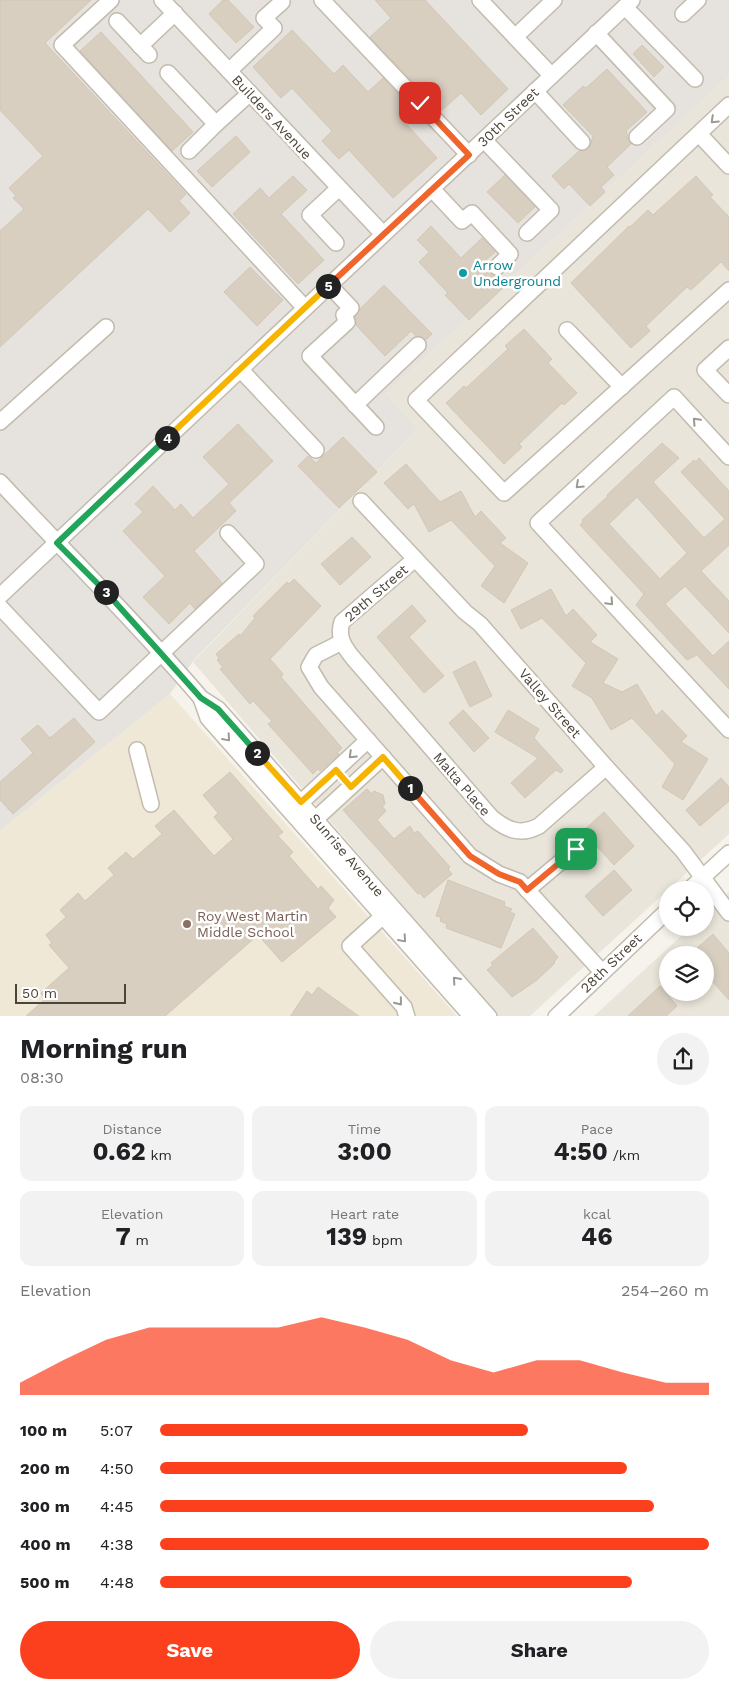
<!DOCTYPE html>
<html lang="en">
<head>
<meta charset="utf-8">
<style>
  body { margin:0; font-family:"Work Sans",sans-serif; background:#f2f2f2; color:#202124; height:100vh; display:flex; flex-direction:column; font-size:19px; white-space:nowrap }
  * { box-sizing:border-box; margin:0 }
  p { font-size:16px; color:#757577 }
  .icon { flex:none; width:28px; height:28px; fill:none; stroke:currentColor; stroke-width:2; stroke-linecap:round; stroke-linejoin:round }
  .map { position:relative; height:1016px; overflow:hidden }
  .details { display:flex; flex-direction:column; background:#fff; flex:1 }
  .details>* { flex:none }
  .controls { position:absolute; left:659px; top:881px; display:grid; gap:10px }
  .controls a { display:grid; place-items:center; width:55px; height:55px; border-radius:50%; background:#fff; box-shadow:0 2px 8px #0003; font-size:25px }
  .scale { position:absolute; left:15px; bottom:12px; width:111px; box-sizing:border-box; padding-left:5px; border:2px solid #4b4439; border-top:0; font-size:14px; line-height:18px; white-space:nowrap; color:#4b4439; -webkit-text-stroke:4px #fff; paint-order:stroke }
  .pin { position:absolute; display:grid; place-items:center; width:42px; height:42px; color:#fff; margin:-21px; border-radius:10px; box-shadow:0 2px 8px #0006 }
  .km { position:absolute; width:25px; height:25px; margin:-12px; border-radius:50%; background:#222; color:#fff; font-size:14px; line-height:25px; text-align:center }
  .round { display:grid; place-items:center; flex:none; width:52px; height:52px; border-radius:26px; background:#f2f2f2 }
  .headline { display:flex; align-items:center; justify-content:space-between; height:85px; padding:0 20px }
  h1 { font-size:28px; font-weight:700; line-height:38px }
  .figures { display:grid; grid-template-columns:repeat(3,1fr); gap:8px; height:85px; padding:5px 20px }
  .figures div { display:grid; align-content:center; border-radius:12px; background:#f2f2f2; text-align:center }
  .figures b { font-size:25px; font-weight:700 }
  .figures small { font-size:14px; font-weight:400 }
  .figures p { font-size:14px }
  .chart { height:140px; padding:10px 20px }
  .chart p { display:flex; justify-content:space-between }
  .chart svg { width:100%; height:90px; margin-top:5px; fill:#fc3f1d; opacity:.7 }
  .button { display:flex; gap:10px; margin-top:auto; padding:10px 20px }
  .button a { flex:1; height:58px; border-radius:30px; background:#fc3f1d; color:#fff; font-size:20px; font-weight:700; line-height:58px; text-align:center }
  .button a+a { background:#f2f2f2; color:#202124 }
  ul { padding:0 20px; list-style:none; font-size:16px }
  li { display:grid; grid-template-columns:80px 60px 1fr; align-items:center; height:38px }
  li i { height:12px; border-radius:6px; background:#fc3f1d }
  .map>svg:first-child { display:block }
  .residential { fill:#eae5da; fill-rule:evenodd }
  .industrial { fill:#e6e2dd }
  .education { fill:#efe8d6 }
  .building { fill:#d8cfc1; stroke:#d3c7b4; fill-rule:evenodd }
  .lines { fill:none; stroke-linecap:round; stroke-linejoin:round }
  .minor-casing { stroke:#c2bbae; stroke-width:18 }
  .minor { stroke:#fff; stroke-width:15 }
  .oneway { stroke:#9c9892 }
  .split-1-casing { stroke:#fff; stroke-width:10 }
  .split-2-casing { stroke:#fff; stroke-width:10 }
  .split-3-casing { stroke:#fff; stroke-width:10 }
  .split-4-casing { stroke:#fff; stroke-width:10 }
  .split-5-casing { stroke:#fff; stroke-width:10 }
  .split-6-casing { stroke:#fff; stroke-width:10 }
  .split-1 { stroke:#f0652b; stroke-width:6 }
  .split-2 { stroke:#f5b400; stroke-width:6 }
  .split-3 { stroke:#22a559; stroke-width:6 }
  .split-4 { stroke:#22a559; stroke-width:6 }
  .split-5 { stroke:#f5b400; stroke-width:6 }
  .split-6 { stroke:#f0652b; stroke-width:6 }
  .culture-dot { fill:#0f9aa8; stroke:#fff; stroke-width:2 }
  .education-dot { fill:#8d6e63; stroke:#fff; stroke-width:2 }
  .labels { text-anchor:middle; stroke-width:5; stroke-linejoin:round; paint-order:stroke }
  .street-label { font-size:14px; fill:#4b4439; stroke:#fff }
  .culture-label { font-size:14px; fill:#0d838f; stroke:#fff; text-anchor:start }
  .education-label { font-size:14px; fill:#785e54; stroke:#fff; text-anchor:start }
</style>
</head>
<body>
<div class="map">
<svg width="729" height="1017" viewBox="0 0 729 1017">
  <rect width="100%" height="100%" fill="#f6f3ec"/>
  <!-- residential -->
  <g class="residential">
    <polygon points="729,76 729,834 530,1016 498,1016 193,662 418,429 386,394"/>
    <path d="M 729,892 L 729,1016 L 593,1017 L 690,928 L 705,928 L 705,914 ZM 668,955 L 705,955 L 705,992 L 668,992 Z"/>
  </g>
  <!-- industrial -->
  <polygon class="industrial" points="0,0 729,0 729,76 386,394 418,429 193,661 170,694 0,831"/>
  <!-- education -->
  <polygon class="education" points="170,694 457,1016 0,1017 0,831"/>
  <!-- building -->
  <g class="building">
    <polygon points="0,0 91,0 45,43 186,194 179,201 190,213 170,232 148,209 0,347 0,231 24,209 13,198 16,196 9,188 43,156 0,110"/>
    <polygon points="223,0 228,0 254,27 236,43 209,14"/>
    <polygon points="375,0 425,0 508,89 481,115 461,93 441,111 370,37 391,18"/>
    <polygon points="292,30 334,74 343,65 368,92 383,78 410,107 400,117 437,158 393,198 349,150 339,159 322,141 332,131 292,88 281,98 253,67"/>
    <polygon points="101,32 193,132 172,151 80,51"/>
    <polygon points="642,45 664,67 654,77 633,54"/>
    <polygon points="607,69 647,112 626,131 631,144 607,167 614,175 601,187 605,192 590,206 569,184 564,189 552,176 579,151 589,149 593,136 563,105 583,86 586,88"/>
    <polygon points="236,136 250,152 212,187 197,171"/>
    <polygon points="505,175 535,207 518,223 487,192"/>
    <polygon points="293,176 307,190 281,214 324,260 298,284 233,214 260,188 269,198"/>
    <polygon points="696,176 713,195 710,197 729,217 729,271 721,262 691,290 687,287 646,326 650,331 631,348 571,283 629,226 630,227 648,210 653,215"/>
    <polygon points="431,226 461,258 482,238 495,252 485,261 488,270 494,276 499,276 507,284 469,320 445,295 448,293 419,262 429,252 417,240"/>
    <polygon points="250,267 283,300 257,326 224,292"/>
    <polygon points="384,285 432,334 426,340 416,336 411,331 385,356 356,325 355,317 360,309"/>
    <polygon points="524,329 552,359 548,363 577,393 564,405 562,403 519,444 522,447 504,464 446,403 464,386 466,388 508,349 505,346"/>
    <polygon points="238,424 273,461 229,503 236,511 194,551 222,583 195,609 190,603 169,624 143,597 165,576 123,531 143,512 135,504 153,486 175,510 181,504 193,518 229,484 203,457"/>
    <polygon points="343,437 377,472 339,508 298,466 308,456 316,463"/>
    <path d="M 662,443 L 679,458 L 653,482 L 704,538 L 725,519 L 681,472 L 694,460 L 696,462 L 699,458 L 729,491 L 729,545 L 701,571 L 729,601 L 729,633 L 685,586 L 665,604 L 713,656 L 729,641 L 729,689 L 697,655 L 687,660 L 636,605 L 644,594 L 580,525 L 583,522 L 582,520 L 608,496 L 607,495 ZM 637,497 L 687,553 L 660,579 L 609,524 Z"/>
    <polygon points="406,464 440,502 461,491 475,517 481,511 506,538 500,543 528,563 504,603 481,586 495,566 451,520 429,532 414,504 408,509 384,483"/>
    <polygon points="352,537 371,557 340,585 321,564"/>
    <polygon points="294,579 321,606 270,659 283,674 281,677 342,748 337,753 339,754 320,771 318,769 313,774 268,724 272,721 253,701 250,704 220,669 223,667 217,660 219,658 216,654 239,634 240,636 255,618 253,616 287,582 289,584"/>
    <polygon points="551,589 566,616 573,609 597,635 590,642 618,659 603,683 622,692 637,684 656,716 662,710 687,736 681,742 708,759 683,800 662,787 675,764 632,718 611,730 592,698 572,686 586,663 542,618 521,629 511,610"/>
    <polygon points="412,605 426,621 409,637 444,676 424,693 377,637"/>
    <polygon points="475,661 492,696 470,707 453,672"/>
    <polygon points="463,710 489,738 474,752 449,723"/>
    <polygon points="508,710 539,729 534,738 563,770 561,773 556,770 525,798 511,783 538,758 495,732"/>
    <polygon points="74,718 95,742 13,814 0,800 0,782 33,753 21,739 38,725 50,738"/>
    <polygon points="230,772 283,832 278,836 293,852 289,856 318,889 321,886 334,900 328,908 336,917 282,962 258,935 164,1017 25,1017 45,999 41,993 69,968 49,945 52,943 46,935 66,917 60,910 78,893 85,901 114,875 108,868 126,852 133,859 162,834 155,826 174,810 214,856 233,839 214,817 218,813 203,795"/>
    <polygon points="721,778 729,787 729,801 700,826 686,810"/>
    <polygon points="367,789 372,794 374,791 383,795 385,804 382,806 386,811 377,820 394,839 410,826 414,833 418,831 450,867 448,869 452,874 424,898 420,893 418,894 343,810"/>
    <polygon points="604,812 634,846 614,865 583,831"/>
    <polygon points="614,870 632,890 603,916 585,896"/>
    <polygon points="448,880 505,902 504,906 512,909 510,912 515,914 501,948 446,928 447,924 440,921 441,917 436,916"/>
    <polygon points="533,928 558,957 554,962 555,963 537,980 512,997 487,970 493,965 491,963"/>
    <polygon points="713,934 729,953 729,1000 705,973 713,966 697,948"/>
    <polygon points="660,986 677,1006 665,1017 627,1017"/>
    <polygon points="318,987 360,1017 290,1017 307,991 312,995"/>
  </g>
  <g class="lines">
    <defs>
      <g id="minor">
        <polyline points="111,0 62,45 305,308"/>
        <polyline points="162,0 383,234"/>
        <polyline points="322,0 469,155"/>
        <polyline points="480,0 551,75"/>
        <polyline points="625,7 695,79"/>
        <polyline points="683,14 698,0"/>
        <polyline points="117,21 149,55"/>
        <polyline points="596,33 667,109 637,137"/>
        <polyline points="515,37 554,0"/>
        <polyline points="140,46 175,13"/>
        <polyline points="229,71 274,28 264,18 282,2"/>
        <polyline points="168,73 216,124 250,93"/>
        <polyline points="535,91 582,142"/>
        <polyline points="729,105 416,400 504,493 729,290"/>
        <polyline points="699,134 729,166"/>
        <polyline points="484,140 551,210 527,233"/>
        <polyline points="189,151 216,124"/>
        <polyline points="432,189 462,221 472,213 510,254 497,267"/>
        <polyline points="336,243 310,215 339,188"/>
        <polyline points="329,285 351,308 344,315 347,322 310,356 376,427"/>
        <polyline points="567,330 622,387"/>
        <polyline points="729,348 705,370 729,395"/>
        <polyline points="240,369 316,450"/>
        <polyline points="355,405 418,345"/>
        <polyline points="0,422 106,327"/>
        <polyline points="729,457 674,397 538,523 729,730"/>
        <path d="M 0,482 C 67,554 137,623 201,698 L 218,709 L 489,1017"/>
        <polyline points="361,501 465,612 480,624 606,767 683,851 729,913"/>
        <path d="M 415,559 L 342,622 C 337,636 344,647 353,658 L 491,817 C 507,830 520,836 539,826 L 606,767"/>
        <polyline points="0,596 632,0"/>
        <polyline points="0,607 99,712 256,564 228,533"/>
        <polyline points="342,642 316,655 309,667 321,687 470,856 499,874 520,882 602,972"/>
        <polyline points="201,698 208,718 472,1017"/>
        <polyline points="137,750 151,804"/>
        <polyline points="294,809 368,740"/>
        <polyline points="309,825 383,757"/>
        <polyline points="527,890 576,849"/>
        <polyline points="689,890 729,853"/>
        <polyline points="383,916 350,946 404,1007 407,1017"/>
        <polyline points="556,1017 668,910"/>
      </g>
    </defs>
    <!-- minor casing -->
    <use href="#minor" class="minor-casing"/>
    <!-- minor -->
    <use href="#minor" class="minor"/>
  </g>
  <!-- one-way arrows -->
  <defs><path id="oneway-chevron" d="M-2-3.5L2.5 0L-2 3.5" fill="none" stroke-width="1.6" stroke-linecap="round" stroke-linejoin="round" transform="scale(1.25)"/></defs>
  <g class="oneway">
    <use href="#oneway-chevron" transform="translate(714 120) rotate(136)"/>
    <use href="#oneway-chevron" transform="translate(696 421) rotate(-133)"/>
    <use href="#oneway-chevron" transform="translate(579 485) rotate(137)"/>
    <use href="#oneway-chevron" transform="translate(610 602) rotate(47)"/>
    <use href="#oneway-chevron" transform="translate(227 738) rotate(49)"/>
    <use href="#oneway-chevron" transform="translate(352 755) rotate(136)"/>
    <use href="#oneway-chevron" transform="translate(403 939) rotate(49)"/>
    <use href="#oneway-chevron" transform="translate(456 980) rotate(-131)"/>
    <use href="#oneway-chevron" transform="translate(399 1002) rotate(51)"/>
  </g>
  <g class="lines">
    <defs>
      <polyline id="split-1" points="410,788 470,856 499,874 520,882 527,890 576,849"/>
      <polyline id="split-2" points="257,753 301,802 336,770 351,787 383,757 410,788"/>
      <polyline id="split-3" points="106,592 201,698 218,709 257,753"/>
      <polyline id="split-4" points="106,592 57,543 167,438"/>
      <polyline id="split-5" points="167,438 328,286"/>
      <polyline id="split-6" points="328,286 469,155 420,103"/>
    </defs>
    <!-- split-1 casing -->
    <use href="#split-1" class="split-1-casing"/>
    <!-- split-2 casing -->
    <use href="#split-2" class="split-2-casing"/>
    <!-- split-3 casing -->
    <use href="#split-3" class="split-3-casing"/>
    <!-- split-4 casing -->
    <use href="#split-4" class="split-4-casing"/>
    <!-- split-5 casing -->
    <use href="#split-5" class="split-5-casing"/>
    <!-- split-6 casing -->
    <use href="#split-6" class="split-6-casing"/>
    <!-- split-1 -->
    <use href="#split-1" class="split-1"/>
    <!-- split-2 -->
    <use href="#split-2" class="split-2"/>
    <!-- split-3 -->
    <use href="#split-3" class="split-3"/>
    <!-- split-4 -->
    <use href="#split-4" class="split-4"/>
    <!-- split-5 -->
    <use href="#split-5" class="split-5"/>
    <!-- split-6 -->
    <use href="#split-6" class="split-6"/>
  </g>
  <!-- markers -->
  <circle class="culture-dot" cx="463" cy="273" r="5"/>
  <circle class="education-dot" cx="187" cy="924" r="5"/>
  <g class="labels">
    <!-- street labels -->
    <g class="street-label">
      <text transform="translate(272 117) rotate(47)" y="5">Builders Avenue</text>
      <text transform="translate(508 117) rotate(-44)" y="5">30th Street</text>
      <text transform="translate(376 593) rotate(-41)" y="5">29th Street</text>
      <text transform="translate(550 703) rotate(49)" y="5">Valley Street</text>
      <text transform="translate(462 784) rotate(49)" y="5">Malta Place</text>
      <text transform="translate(347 855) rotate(49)" y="5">Sunrise Avenue</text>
      <text transform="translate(611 963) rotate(-44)" y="5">28th Street</text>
    </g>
    <!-- culture labels -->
    <g class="culture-label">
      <text x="473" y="270">Arrow<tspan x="473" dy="16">Underground</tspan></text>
    </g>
    <!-- education labels -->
    <g class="education-label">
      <text x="197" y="921">Roy West Martin<tspan x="197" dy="16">Middle School</tspan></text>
    </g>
  </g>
</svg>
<div class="controls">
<a><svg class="icon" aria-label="locate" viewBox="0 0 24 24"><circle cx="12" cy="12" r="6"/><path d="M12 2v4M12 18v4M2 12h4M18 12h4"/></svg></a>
<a><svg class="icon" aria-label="layers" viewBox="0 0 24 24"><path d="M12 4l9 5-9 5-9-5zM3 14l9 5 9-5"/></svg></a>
</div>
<div class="scale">50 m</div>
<div class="pin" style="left:576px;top:849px;background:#1e9e55"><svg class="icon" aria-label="arrive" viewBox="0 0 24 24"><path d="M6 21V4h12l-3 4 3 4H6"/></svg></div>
<div class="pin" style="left:420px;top:103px;background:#d93025"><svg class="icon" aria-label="check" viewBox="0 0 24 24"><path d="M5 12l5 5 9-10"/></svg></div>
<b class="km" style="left:410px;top:788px">1</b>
<b class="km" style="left:257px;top:753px">2</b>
<b class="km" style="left:106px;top:592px">3</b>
<b class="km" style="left:167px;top:438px">4</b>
<b class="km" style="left:328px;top:286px">5</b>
</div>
<section class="details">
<div class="headline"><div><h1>Morning run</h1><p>08:30</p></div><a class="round"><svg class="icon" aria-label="share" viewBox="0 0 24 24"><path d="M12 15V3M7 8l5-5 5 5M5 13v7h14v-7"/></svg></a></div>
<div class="figures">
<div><p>Distance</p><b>0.62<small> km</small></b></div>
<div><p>Time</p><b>3:00</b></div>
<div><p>Pace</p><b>4:50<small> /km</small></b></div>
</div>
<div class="figures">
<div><p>Elevation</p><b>7<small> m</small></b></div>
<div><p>Heart rate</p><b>139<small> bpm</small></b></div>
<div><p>kcal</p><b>46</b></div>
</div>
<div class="chart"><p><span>Elevation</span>254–260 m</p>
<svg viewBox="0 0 160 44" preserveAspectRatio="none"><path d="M0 44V38L10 27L20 17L30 11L40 11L50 11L60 11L70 6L80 11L90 17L100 27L110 33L120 27L130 27L140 33L150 38L160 38V44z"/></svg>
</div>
<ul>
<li><b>100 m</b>5:07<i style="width:67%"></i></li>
<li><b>200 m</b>4:50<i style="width:85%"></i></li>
<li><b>300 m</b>4:45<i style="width:90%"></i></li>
<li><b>400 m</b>4:38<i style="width:100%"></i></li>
<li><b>500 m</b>4:48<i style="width:86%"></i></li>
</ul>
<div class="button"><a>Save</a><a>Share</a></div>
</section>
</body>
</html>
